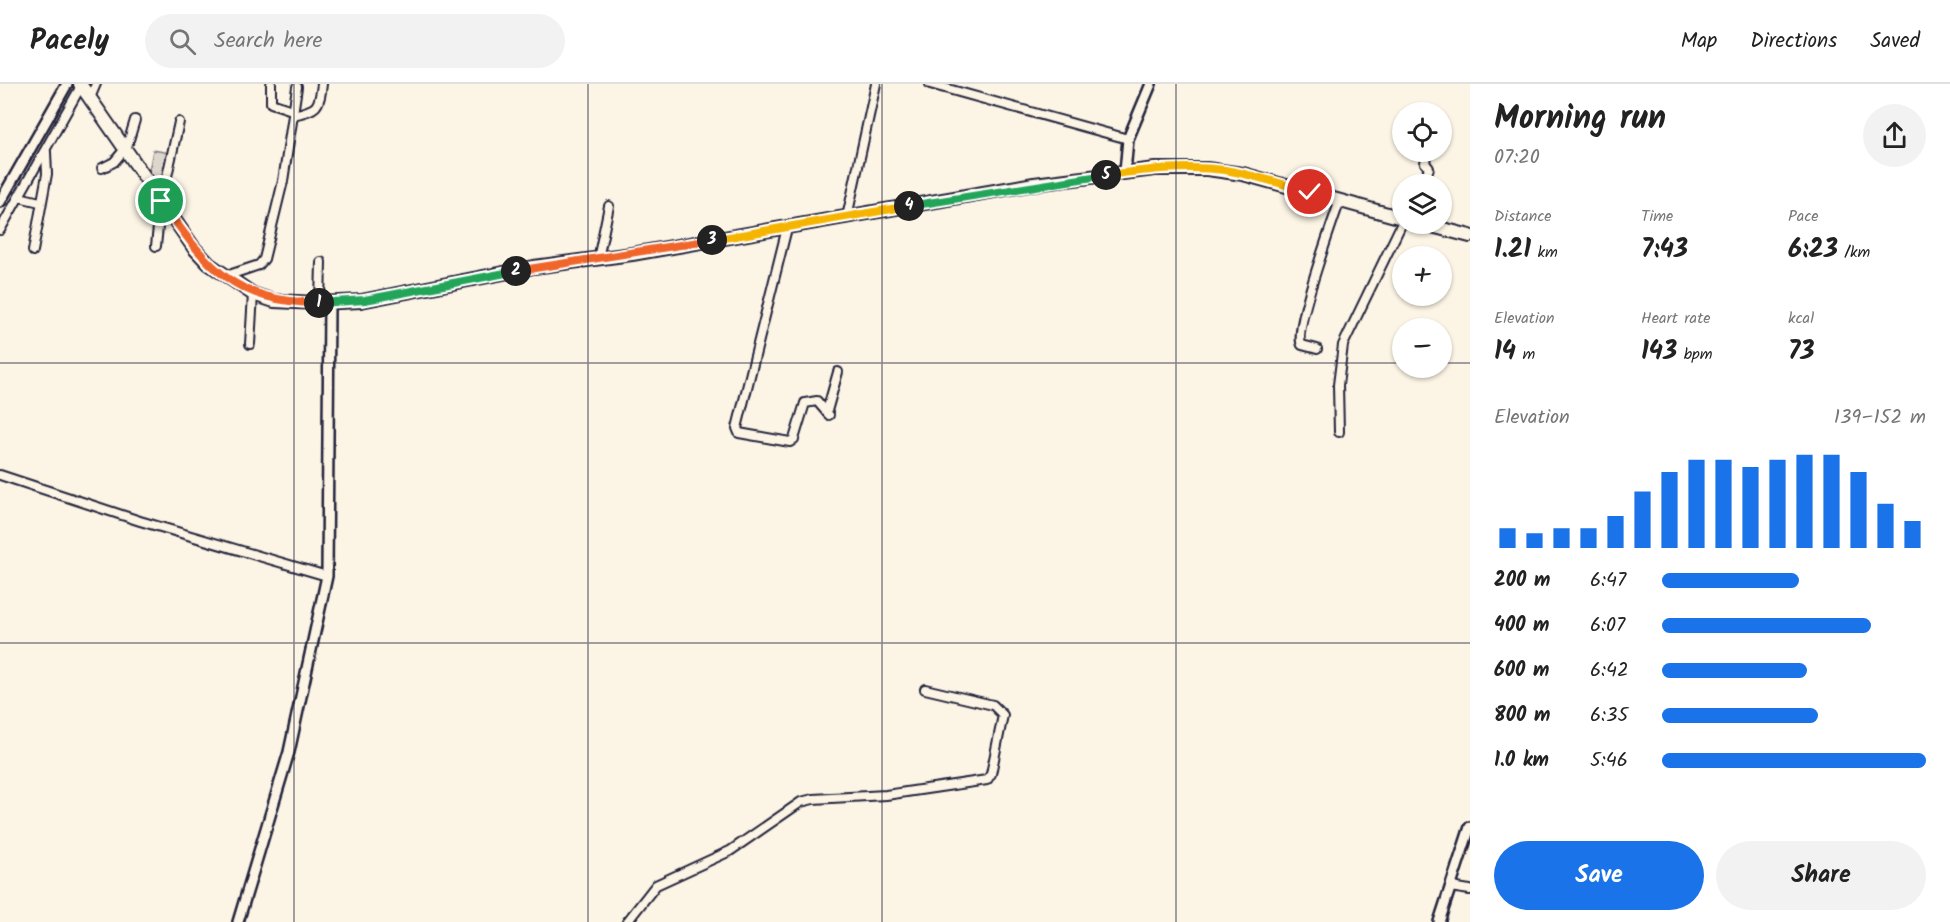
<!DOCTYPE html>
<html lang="en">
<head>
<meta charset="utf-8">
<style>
  body { margin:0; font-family:Kalam,sans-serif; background:#f2f2f2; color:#222; height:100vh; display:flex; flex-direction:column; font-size:22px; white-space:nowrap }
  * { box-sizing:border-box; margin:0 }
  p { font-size:20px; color:#767676 }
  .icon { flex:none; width:33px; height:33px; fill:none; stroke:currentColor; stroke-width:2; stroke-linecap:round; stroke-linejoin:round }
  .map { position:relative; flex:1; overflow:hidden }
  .sheet { display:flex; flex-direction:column; background:#fff; width:480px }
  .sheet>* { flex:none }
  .fabs { position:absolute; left:1392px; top:18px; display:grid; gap:12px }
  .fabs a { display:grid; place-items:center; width:60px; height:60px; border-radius:50%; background:#fff; box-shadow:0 2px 4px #0004; font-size:30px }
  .pin { position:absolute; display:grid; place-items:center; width:51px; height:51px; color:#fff; margin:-26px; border:3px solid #fff; border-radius:50%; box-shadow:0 2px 6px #0007 }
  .km { position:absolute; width:30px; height:30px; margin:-15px; border-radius:50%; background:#222; color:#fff; font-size:16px; line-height:30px; text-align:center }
  .round { display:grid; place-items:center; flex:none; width:63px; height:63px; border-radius:32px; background:#f2f2f2 }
  .headline { display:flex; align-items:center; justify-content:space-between; height:102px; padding:0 24px }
  h1 { font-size:33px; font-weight:600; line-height:45px }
  .metrics { display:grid; grid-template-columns:repeat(3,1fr); gap:9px; height:102px; padding:6px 24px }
  .metrics div { display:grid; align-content:center }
  .metrics b { font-size:26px; font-weight:600 }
  .metrics small { font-size:16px; font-weight:400 }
  .metrics p { font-size:16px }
  .chart { height:168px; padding:12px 24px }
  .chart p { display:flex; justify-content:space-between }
  .chart svg { width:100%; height:108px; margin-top:6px; stroke:#1a73e8; stroke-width:6 }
  .action { display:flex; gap:12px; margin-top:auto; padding:12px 24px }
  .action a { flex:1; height:69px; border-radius:36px; background:#1a73e8; color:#fff; font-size:24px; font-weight:600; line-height:69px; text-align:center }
  .action a+a { background:#f2f2f2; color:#222 }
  ul { padding:0 24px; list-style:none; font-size:20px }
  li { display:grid; grid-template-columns:96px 72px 1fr; align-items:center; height:45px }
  li i { height:15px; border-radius:8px; background:#1a73e8 }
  header { display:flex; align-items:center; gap:36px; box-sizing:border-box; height:84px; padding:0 30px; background:#fff; border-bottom:2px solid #e0e0e0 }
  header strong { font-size:28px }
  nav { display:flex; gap:33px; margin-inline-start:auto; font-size:21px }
  .search { width:420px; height:54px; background:#f2f2f2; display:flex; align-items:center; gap:15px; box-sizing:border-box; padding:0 21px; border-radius:33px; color:#767676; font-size:22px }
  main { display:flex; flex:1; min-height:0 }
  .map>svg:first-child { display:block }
  .green { fill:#dcd6cc; stroke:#7f7c84; stroke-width:1.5 }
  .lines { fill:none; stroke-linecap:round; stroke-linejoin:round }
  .minor-casing { stroke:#22223b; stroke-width:12 }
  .tertiary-casing { stroke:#22223b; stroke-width:14 }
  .primary-casing { stroke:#22223b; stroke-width:16 }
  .minor { stroke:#fcf5e5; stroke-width:8 }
  .tertiary { stroke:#fcf5e5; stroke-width:9 }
  .primary { stroke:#fcf5e5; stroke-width:12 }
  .split-1-casing { stroke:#fff; stroke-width:12 }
  .split-2-casing { stroke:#fff; stroke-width:12 }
  .split-3-casing { stroke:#fff; stroke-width:12 }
  .split-4-casing { stroke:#fff; stroke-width:12 }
  .split-5-casing { stroke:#fff; stroke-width:12 }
  .split-6-casing { stroke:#fff; stroke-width:12 }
  .split-1 { stroke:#f0652b; stroke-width:8 }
  .split-2 { stroke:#22a559; stroke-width:8 }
  .split-3 { stroke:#f0652b; stroke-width:8 }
  .split-4 { stroke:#f5b400; stroke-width:8 }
  .split-5 { stroke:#22a559; stroke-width:8 }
  .split-6 { stroke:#f5b400; stroke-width:8 }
  .grid { fill:none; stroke:#22223b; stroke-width:1.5; stroke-opacity:0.55 }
</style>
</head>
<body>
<header>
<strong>Pacely</strong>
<div class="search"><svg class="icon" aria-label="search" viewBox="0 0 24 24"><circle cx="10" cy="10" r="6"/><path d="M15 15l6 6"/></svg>Search here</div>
<nav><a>Map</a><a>Directions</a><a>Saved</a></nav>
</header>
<main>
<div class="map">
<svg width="1470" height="838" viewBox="0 0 1470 838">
  <rect width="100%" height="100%" fill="#fcf5e5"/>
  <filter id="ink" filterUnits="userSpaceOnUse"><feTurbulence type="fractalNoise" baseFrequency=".0167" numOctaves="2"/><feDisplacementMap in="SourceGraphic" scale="12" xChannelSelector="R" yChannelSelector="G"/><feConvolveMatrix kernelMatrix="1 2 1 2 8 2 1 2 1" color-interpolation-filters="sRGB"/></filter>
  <g filter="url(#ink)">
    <!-- green -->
    <polygon class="green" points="153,66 170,69 165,97 154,95 149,87"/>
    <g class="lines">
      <defs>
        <g id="minor">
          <polyline points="271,0 271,19 292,26"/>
          <polyline points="930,0 1128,55"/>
          <polyline points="90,14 96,0"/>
          <polyline points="293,30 297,3"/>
          <polyline points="126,66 135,36"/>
          <polyline points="102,84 114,78 125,65"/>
          <polyline points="1423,100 1429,84 1425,79 1427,68"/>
          <polyline points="19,113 40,118"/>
          <polyline points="847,133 876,0"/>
          <polyline points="787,144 737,344 739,349 790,358 794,355 805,319 817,317 829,331"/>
          <polyline points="0,146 81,2"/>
          <polyline points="156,162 160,124 179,38"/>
          <polyline points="33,167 47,90 46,68"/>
          <polyline points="598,175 609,122"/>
          <path d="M 226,192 L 259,181 L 264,175 L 283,97 L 293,31 C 317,25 319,25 322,0"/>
          <polyline points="320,219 321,178"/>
          <polyline points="250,260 253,210"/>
          <path d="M 1317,265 L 1302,261 C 1292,249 1333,137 1340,116"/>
          <polyline points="827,327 838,288"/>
          <polyline points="1339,348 1338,301 1343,261 1402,139"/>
          <polyline points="0,391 140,437 327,492"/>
          <polyline points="1450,803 1470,806"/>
          <polyline points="627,838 656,801 730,767 801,718 813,715 886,711 987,696 991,690 1003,631 993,621 925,605"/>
        </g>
        <g id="tertiary">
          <polyline points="1125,88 1128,55 1151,0"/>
          <polyline points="0,118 67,0"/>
          <polyline points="238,838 289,668 327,492 329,219"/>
          <polyline points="1439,838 1470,743"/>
        </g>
        <g id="primary">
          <polyline points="80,0 194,164 209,180 253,210 274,217 318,219 361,217 534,183 632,170 1034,100 1155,85 1207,85 1243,90 1402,134"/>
          <polyline points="1424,140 1470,152"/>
        </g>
      </defs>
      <!-- minor casing -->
      <use href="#minor" class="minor-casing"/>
      <!-- tertiary casing -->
      <use href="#tertiary" class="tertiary-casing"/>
      <!-- primary casing -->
      <use href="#primary" class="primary-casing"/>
      <!-- minor -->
      <use href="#minor" class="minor"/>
      <!-- tertiary -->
      <use href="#tertiary" class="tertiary"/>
      <!-- primary -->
      <use href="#primary" class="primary"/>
    </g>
  </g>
  <g class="lines" filter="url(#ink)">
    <defs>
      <path id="split-1" d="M 161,117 C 207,183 233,218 319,219"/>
      <polyline id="split-2" points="319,219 365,216 516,187"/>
      <polyline id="split-3" points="516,187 712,156"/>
      <polyline id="split-4" points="712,156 909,122"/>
      <polyline id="split-5" points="909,122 1106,91"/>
      <path id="split-6" d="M 1106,91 C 1146,86 1185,81 1225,86 C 1254,91 1282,100 1310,108"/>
    </defs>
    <!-- split-1 casing -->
    <use href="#split-1" class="split-1-casing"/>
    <!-- split-2 casing -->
    <use href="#split-2" class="split-2-casing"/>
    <!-- split-3 casing -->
    <use href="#split-3" class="split-3-casing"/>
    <!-- split-4 casing -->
    <use href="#split-4" class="split-4-casing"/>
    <!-- split-5 casing -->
    <use href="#split-5" class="split-5-casing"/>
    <!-- split-6 casing -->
    <use href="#split-6" class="split-6-casing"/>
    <!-- split-1 -->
    <use href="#split-1" class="split-1"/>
    <!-- split-2 -->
    <use href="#split-2" class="split-2"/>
    <!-- split-3 -->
    <use href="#split-3" class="split-3"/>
    <!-- split-4 -->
    <use href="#split-4" class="split-4"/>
    <!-- split-5 -->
    <use href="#split-5" class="split-5"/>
    <!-- split-6 -->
    <use href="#split-6" class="split-6"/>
  </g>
  <!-- grid -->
  <path class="grid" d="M 294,0 L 294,838M 588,0 L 588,838M 882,0 L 882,838M 1176,0 L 1176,838M 0,279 L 1402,279M 1442,279 L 1470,279M 0,559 L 1470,559"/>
</svg>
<div class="fabs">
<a><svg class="icon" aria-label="locate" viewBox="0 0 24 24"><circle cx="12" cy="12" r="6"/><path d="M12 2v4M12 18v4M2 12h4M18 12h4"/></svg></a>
<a><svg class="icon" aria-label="layers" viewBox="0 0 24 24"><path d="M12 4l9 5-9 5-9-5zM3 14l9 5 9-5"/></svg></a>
<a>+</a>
<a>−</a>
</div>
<div class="pin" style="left:161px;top:117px;background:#1e9e55"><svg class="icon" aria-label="arrive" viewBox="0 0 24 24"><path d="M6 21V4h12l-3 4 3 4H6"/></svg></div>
<div class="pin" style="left:1310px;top:108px;background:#d93025"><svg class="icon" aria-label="check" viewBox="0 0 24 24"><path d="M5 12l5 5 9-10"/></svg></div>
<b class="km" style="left:319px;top:219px">1</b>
<b class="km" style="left:516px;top:187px">2</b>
<b class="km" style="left:712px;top:156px">3</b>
<b class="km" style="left:909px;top:122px">4</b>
<b class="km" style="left:1106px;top:91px">5</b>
</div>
<section class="sheet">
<div class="headline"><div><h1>Morning run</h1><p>07:20</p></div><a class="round"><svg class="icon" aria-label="share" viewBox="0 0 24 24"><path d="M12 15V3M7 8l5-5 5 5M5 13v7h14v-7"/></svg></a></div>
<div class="metrics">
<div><p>Distance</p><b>1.21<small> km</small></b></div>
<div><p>Time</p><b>7:43</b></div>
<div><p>Pace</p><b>6:23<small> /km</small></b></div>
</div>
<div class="metrics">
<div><p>Elevation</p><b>14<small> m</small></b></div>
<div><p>Heart rate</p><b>143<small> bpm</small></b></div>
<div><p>kcal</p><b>73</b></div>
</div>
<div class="chart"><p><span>Elevation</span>139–152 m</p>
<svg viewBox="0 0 160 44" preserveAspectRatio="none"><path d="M5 44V36M15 44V38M25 44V36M35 44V36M45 44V31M55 44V21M65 44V13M75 44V8M85 44V8M95 44V11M105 44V8M115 44V6M125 44V6M135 44V13M145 44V26M155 44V33"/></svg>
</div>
<ul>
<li><b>200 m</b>6:47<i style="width:52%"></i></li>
<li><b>400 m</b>6:07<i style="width:79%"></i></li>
<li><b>600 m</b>6:42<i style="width:55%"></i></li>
<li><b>800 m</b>6:35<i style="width:59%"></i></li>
<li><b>1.0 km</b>5:46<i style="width:100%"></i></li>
</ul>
<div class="action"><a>Save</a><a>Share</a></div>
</section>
</main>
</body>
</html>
